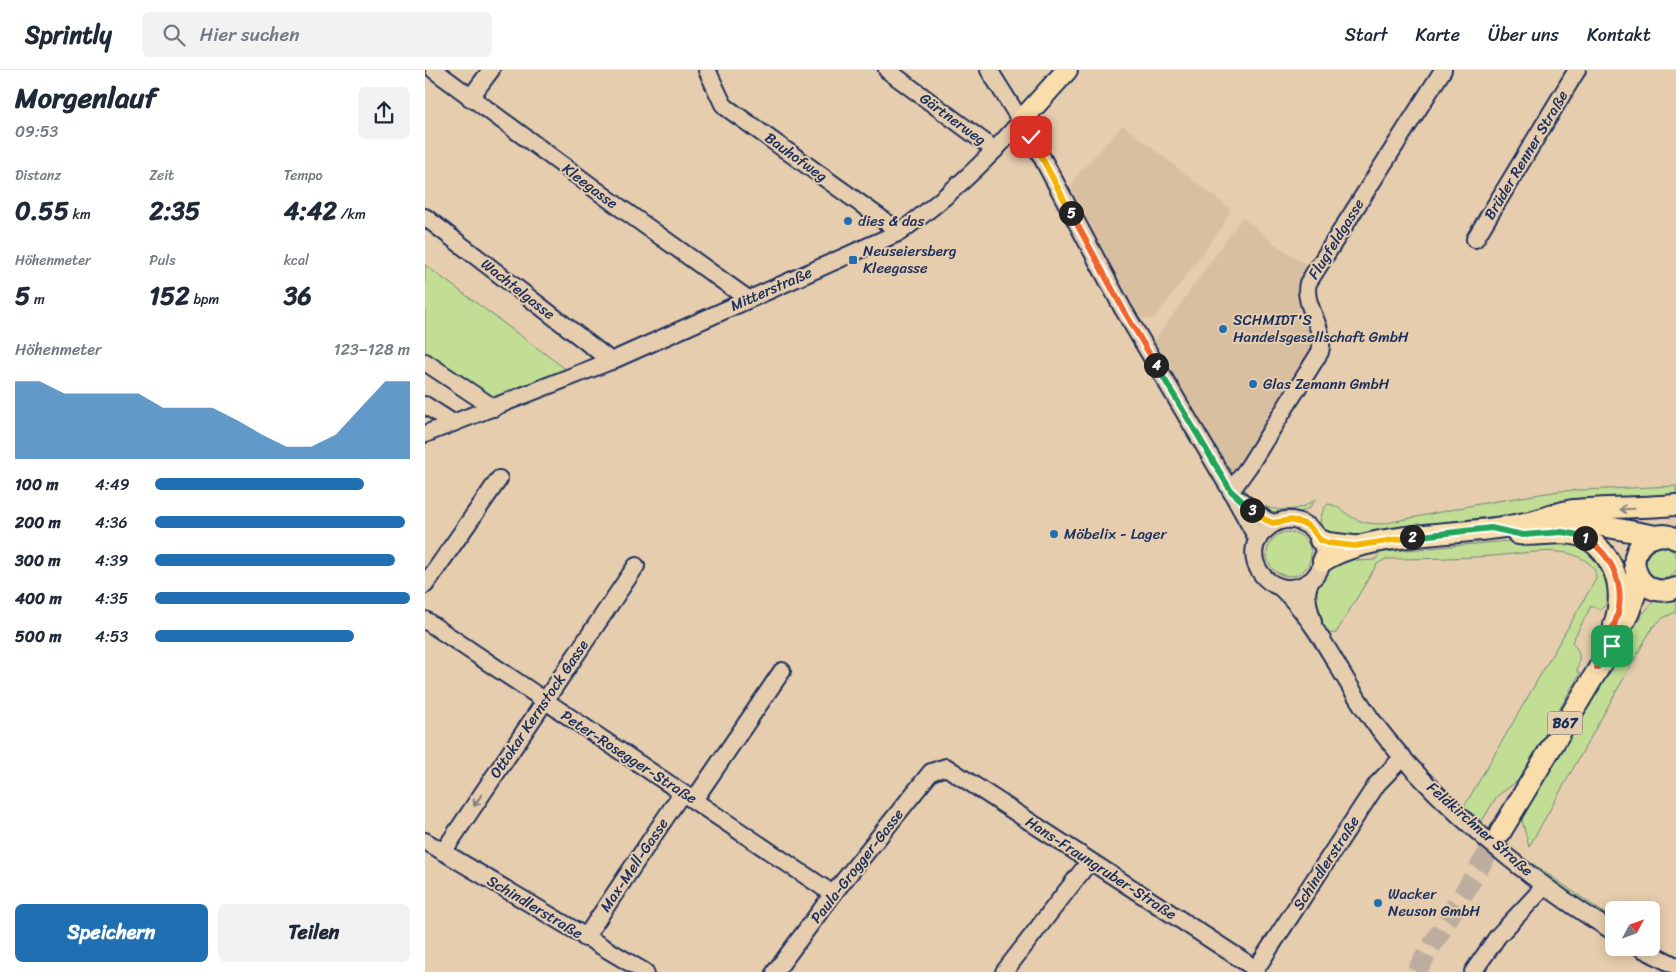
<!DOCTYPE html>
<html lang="de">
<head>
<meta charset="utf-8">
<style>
  body { margin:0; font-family:Sriracha,sans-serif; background:#f2f2f3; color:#1f2937; height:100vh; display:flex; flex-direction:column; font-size:19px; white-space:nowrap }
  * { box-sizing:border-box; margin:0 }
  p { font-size:16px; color:#747a83 }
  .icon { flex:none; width:28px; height:28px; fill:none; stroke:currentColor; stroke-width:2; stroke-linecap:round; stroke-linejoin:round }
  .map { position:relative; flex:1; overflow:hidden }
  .side { display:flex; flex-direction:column; background:#fff; width:425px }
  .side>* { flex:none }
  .needle { width:32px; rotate:49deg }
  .tools { position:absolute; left:1180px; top:831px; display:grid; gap:10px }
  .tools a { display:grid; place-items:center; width:55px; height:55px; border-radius:8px; background:#fff; box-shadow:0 2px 12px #0003; font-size:25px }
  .pin { position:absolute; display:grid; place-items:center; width:42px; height:42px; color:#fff; margin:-21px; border-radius:10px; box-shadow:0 2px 8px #0006 }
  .km { position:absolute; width:25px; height:25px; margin:-12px; border-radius:50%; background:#222; color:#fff; font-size:14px; line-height:25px; text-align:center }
  .round { display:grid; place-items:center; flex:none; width:52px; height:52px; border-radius:8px; background:#f2f2f3 }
  .head { display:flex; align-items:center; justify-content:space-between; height:85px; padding:0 15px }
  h1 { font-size:28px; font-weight:800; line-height:38px }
  .stats { display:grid; grid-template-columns:repeat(3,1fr); gap:8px; height:85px; padding:5px 15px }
  .stats div { display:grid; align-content:center }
  .stats b { font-size:25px; font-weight:800 }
  .stats small { font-size:14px; font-weight:400 }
  .stats p { font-size:14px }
  .chart { height:140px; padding:10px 15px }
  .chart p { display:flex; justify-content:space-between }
  .chart svg { width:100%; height:90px; margin-top:5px; fill:#1f6fb2; opacity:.7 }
  .action { display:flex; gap:10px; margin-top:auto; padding:10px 15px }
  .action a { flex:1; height:58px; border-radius:8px; background:#1f6fb2; color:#fff; font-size:20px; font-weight:800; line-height:58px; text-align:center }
  .action a+a { background:#f2f2f3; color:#1f2937 }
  ul { padding:0 15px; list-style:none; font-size:16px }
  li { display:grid; grid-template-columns:80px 60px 1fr; align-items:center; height:38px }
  li i { height:12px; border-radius:6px; background:#1f6fb2 }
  header { display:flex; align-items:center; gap:30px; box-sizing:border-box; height:70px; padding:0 25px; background:#fff; border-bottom:1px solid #e0e1e3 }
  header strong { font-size:24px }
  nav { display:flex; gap:28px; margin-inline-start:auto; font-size:18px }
  .search { width:350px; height:45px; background:#f2f2f3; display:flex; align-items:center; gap:12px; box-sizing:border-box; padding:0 18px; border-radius:8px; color:#747a83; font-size:19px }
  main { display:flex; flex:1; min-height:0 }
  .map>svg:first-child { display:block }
  .built { fill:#d7bfa0 }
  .green { fill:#c2dd94; stroke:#6e8679 }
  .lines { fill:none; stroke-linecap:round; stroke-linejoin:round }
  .major-tunnel { stroke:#bdad9e; stroke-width:20; stroke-dasharray:20 10; stroke-linecap:butt }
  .minor-casing { stroke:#1b2f5e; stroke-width:20 }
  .major-casing { stroke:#1b2f5e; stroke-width:24 }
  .minor { stroke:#e6cdae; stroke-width:16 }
  .major { stroke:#f9deab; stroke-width:20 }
  .oneway { stroke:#8a8684 }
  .oneway2 { stroke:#807e86 }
  .split-1-casing { stroke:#fff; stroke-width:10 }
  .split-2-casing { stroke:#fff; stroke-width:10 }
  .split-3-casing { stroke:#fff; stroke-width:10 }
  .split-4-casing { stroke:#fff; stroke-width:10 }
  .split-5-casing { stroke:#fff; stroke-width:10 }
  .split-6-casing { stroke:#fff; stroke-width:10 }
  .split-1 { stroke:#f0652b; stroke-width:6 }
  .split-2 { stroke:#22a559; stroke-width:6 }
  .split-3 { stroke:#f5b400; stroke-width:6 }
  .split-4 { stroke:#22a559; stroke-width:6 }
  .split-5 { stroke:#f0652b; stroke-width:6 }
  .split-6 { stroke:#f5b400; stroke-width:6 }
  .poi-dot { fill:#1f6fb2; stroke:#e6cdae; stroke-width:2 }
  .labels { text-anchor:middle; stroke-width:4; stroke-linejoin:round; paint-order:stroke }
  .shield { fill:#e6cdae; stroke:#585e76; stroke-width:1 }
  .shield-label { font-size:14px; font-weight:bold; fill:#1b2f5e }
  .street-label { font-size:15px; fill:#1b2f5e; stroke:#e6cdae }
  .poi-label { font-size:15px; fill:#1b2f5e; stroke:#e6cdae; text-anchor:start }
</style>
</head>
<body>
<header>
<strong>Sprintly</strong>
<div class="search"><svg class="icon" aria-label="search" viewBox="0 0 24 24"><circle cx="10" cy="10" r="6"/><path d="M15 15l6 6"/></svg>Hier suchen</div>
<nav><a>Start</a><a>Karte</a><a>Über uns</a><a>Kontakt</a></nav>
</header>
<main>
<section class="side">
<div class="head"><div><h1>Morgenlauf</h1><p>09:53</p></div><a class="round"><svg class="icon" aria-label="share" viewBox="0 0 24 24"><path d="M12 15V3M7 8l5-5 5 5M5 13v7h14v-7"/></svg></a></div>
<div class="stats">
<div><p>Distanz</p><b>0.55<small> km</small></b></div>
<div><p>Zeit</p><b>2:35</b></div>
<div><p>Tempo</p><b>4:42<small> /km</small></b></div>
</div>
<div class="stats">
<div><p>Höhenmeter</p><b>5<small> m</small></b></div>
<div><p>Puls</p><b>152<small> bpm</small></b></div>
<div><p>kcal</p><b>36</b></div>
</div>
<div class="chart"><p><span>Höhenmeter</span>123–128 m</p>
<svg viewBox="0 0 160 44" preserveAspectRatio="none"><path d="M0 44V6L10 6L20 12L30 12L40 12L50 12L60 19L70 19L80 19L90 25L100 32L110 38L120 38L130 32L140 19L150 6L160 6V44z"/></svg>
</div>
<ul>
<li><b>100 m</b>4:49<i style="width:82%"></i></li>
<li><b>200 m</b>4:36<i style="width:98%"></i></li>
<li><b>300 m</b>4:39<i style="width:94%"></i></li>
<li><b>400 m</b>4:35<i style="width:100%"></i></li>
<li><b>500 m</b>4:53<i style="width:78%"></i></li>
</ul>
<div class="action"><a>Speichern</a><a>Teilen</a></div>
</section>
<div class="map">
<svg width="1251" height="902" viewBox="0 0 1251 902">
  <rect width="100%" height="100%" fill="#e6cdae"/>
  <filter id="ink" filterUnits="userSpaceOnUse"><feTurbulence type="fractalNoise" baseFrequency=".02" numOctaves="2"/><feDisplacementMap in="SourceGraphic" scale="10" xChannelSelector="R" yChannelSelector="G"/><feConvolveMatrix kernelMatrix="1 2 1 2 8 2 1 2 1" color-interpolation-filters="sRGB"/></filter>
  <g filter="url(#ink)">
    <!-- built -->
    <g class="built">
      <polygon points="698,55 805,139 800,153 729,249 717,248 705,234 647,119 650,108"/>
      <polygon points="817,147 849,173 886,198 873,217 894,275 806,409 728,273"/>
    </g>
    <!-- green -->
    <g class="green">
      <polygon points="0,195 146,303 68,333 0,288"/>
      <path d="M 818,415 C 825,438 856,444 877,437 C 882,435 886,432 891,429 L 884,438 L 876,442 L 856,444 L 846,444 L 822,428 Z"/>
      <path d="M 1251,416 L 1251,432 L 1130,439 L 1030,451 L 914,470 L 895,459 C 895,450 896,441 903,434 C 912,435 917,441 925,446 C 934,452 945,454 957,454 L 1054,434 L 1134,421 Z"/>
      <circle cx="864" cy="484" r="22"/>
      <path d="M 1128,467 L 1171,482 L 1188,527 L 1175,540 L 1166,536 L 1147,572 C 1156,582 1155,589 1152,601 L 1155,603 L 1094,710 L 1072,726 L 1057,751 L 1039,737 L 1171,509 C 1172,494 1155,486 1142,483 C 1121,479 1091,484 1069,486 C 1033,488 997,489 961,489 L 952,494 L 911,563 L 900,564 L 896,557 L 888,523 L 905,498 L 927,487 L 933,491 L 950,490 L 956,482 L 960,482 Z"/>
      <circle cx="1237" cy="493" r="16"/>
      <polygon points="1251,526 1251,542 1238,548 1227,558 1104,777 1096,746 1216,546 1228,532"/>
      <path d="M 1107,793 L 1189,850 L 1189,854 C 1170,842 1116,812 1107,793 Z"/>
    </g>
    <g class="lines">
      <!-- major-tunnel -->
      <polyline class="major-tunnel" points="991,902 1075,763"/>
      <defs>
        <g id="minor">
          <polyline points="9,0 193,136 323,229"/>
          <polyline points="282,0 298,34 302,38 475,162"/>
          <polyline points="462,0 570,80"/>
          <polyline points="564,0 606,67 698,239 806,421 833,470"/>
          <polyline points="45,28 66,0"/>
          <polyline points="0,147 186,291"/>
          <polyline points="1050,169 1152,0"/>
          <polyline points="0,292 69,338"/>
          <polyline points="0,335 28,353"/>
          <path d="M 0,364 L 186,291 L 475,162 C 519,130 560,93 596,51"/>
          <path d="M 806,421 L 824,396 L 895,282 C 902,258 877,236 883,213 L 1018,0"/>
          <polyline points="815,430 841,450 849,453"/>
          <path d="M 885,511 C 846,537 808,483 843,458 C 850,452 858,449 868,450 C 879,452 889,459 895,469 C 901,481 899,495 891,505 C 887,510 884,512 883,518 C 880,529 885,541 888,552"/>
          <polyline points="0,515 74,409"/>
          <path d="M 856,518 C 895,554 918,612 950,654 C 1011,734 1103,810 1189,862"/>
          <polyline points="0,550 408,824"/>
          <polyline points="269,730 357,601"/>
          <polyline points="0,771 220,902"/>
          <polyline points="18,782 211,496"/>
          <polyline points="160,868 257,723"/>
          <polyline points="1216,878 1251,896"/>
          <polyline points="350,902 408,824 506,702 521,697 831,899"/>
          <polyline points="579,902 664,792"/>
          <polyline points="829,902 952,714 978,687"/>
          <polyline points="1048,902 1073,866 1120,816"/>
        </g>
        <g id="major">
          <polyline points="596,51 642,0"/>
          <polyline points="1138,450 1151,451 1231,466"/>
          <path d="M 1093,464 C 1109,467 1129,461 1148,464 C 1159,465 1170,473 1177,481 C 1195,503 1198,528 1189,555"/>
          <path d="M 1251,469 C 1244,465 1236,464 1229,467 C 1193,478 1211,533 1251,518"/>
          <polyline points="895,470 903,473 928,476"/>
          <path d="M 898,491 C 938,465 1015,465 1064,459 C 1081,457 1099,454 1116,449 C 1127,446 1137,441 1149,440 C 1183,437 1217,438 1251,435"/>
          <polyline points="1075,763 1187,576 1204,542 1212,519 1211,505"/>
        </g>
      </defs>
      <!-- minor casing -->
      <use href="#minor" class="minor-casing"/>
      <!-- major casing -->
      <use href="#major" class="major-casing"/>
      <!-- minor -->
      <use href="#minor" class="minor"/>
      <!-- major -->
      <use href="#major" class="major"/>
    </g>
    <!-- one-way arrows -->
    <defs><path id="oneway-shaft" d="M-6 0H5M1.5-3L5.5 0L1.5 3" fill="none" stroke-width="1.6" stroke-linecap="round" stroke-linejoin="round" transform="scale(1.25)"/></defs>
    <use class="oneway" href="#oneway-shaft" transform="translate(1202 439) rotate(178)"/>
    <use class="oneway2" href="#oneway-shaft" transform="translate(53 730) rotate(124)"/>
  </g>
  <g class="lines" filter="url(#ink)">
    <defs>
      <path id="split-1" d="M 1160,468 C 1190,486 1203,522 1189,555 C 1186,561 1182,566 1179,572 C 1175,580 1174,590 1172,598 L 1187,576"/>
      <polyline id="split-2" points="987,467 1066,458 1098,465 1137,462 1154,465 1160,468"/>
      <polyline id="split-3" points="827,440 841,450 848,453 865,450 880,454 886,458 895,470 903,473 930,476 987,467"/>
      <polyline id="split-4" points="731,295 806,421 827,440"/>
      <polyline id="split-5" points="646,143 698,239 731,295"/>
      <polyline id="split-6" points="606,67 646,143"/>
    </defs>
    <!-- split-1 casing -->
    <use href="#split-1" class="split-1-casing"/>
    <!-- split-2 casing -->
    <use href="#split-2" class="split-2-casing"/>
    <!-- split-3 casing -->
    <use href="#split-3" class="split-3-casing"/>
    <!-- split-4 casing -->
    <use href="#split-4" class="split-4-casing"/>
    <!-- split-5 casing -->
    <use href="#split-5" class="split-5-casing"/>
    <!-- split-6 casing -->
    <use href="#split-6" class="split-6-casing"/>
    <!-- split-1 -->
    <use href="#split-1" class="split-1"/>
    <!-- split-2 -->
    <use href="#split-2" class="split-2"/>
    <!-- split-3 -->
    <use href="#split-3" class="split-3"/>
    <!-- split-4 -->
    <use href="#split-4" class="split-4"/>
    <!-- split-5 -->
    <use href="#split-5" class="split-5"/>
    <!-- split-6 -->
    <use href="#split-6" class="split-6"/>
  </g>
  <!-- markers -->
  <g class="poi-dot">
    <circle cx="423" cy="151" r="5"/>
    <rect x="423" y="185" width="10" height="10" rx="2.5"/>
    <circle cx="798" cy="259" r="5"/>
    <circle cx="828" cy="314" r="5"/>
    <circle cx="629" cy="464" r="5"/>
    <circle cx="953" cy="833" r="5"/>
  </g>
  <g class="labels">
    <!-- shield labels -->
    <rect class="shield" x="1122.5" y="641.5" width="35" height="23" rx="4"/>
    <g class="shield-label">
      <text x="1140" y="658">B67</text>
    </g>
    <!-- street labels -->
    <g class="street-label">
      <text transform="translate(528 49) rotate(36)" y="5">Gärtnerweg</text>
      <text transform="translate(1101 85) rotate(-59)" y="5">Brüder Renner Straße</text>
      <text transform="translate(371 87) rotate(36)" y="5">Bauhofweg</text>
      <text transform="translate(165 116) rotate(37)" y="5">Kleegasse</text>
      <text transform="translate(911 169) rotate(-58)" y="5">Flugfeldgasse</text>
      <text transform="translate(93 219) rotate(38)" y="5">Wachtelgasse</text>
      <text transform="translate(346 219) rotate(-24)" y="5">Mitterstraße</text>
      <text transform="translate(114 639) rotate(-56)" y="5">Ottokar Kernstock Gasse</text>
      <text transform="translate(204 687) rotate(33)" y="5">Peter-Rosegger-Straße</text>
      <text transform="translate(1055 759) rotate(41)" y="5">Feldkirchner Straße</text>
      <text transform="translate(901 793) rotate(-57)" y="5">Schindlerstraße</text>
      <text transform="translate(209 795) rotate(-56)" y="5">Max-Mell-Gasse</text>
      <text transform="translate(432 796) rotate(-52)" y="5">Paula-Grogger-Gasse</text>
      <text transform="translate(676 798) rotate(33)" y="5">Hans-Fraungruber-Straße</text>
      <text transform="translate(110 837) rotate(31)" y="5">Schindlerstraße</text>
    </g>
    <!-- poi labels -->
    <g class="poi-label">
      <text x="433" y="156">dies &amp; das</text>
      <text x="438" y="186">Neuseiersberg<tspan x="438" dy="17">Kleegasse</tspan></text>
      <text x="808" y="255">SCHMIDT'S<tspan x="808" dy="17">Handelsgesellschaft GmbH</tspan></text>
      <text x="838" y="319">Glas Zemann GmbH</text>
      <text x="639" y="469">Möbelix - Lager</text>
      <text x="963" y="829">Wacker<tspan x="963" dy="17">Neuson GmbH</tspan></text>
    </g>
  </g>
</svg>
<div class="tools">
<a><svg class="needle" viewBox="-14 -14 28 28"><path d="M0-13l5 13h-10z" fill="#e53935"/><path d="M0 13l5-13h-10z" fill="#747a83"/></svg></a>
</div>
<div class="pin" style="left:1187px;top:576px;background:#1e9e55"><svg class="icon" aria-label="arrive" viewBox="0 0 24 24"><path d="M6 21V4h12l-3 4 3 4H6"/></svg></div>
<div class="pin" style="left:606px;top:67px;background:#d93025"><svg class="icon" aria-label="check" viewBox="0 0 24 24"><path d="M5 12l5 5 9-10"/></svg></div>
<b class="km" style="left:1160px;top:468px">1</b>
<b class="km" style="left:987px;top:467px">2</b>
<b class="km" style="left:827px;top:440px">3</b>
<b class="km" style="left:731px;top:295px">4</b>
<b class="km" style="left:646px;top:143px">5</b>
</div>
</main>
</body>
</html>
